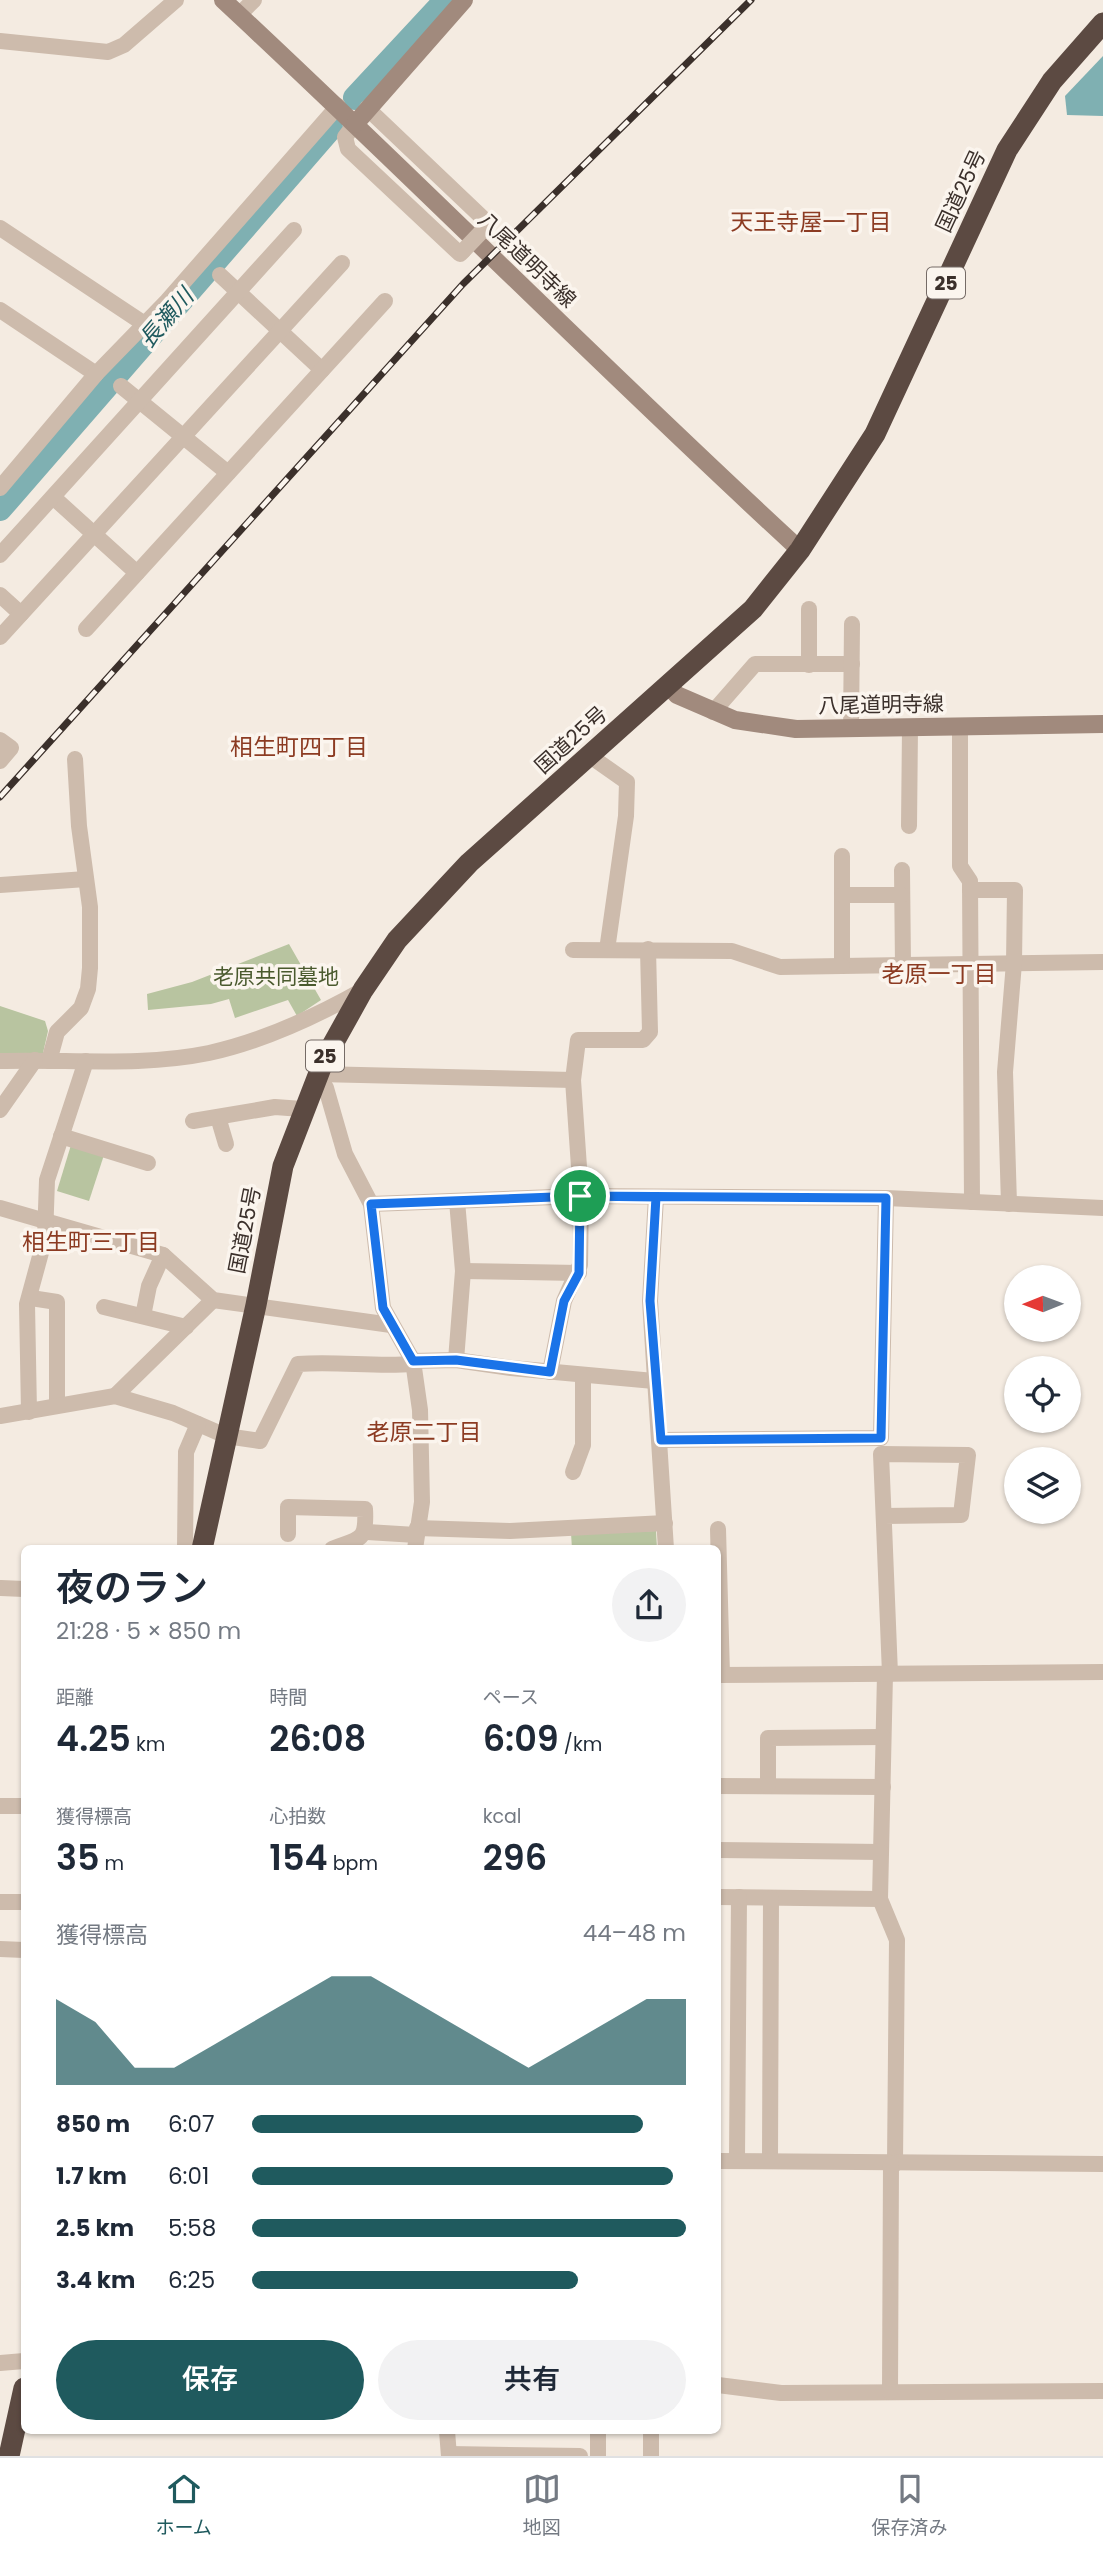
<!DOCTYPE html>
<html lang="ja">
<head>
<meta charset="utf-8">
<style>
  body { margin:0; font-family:Poppins,"Noto Sans JP",sans-serif; background:#f2f2f3; color:#1f2937; height:100vh; display:flex; flex-direction:column; font-size:26px; white-space:nowrap }
  * { box-sizing:border-box; margin:0 }
  p { font-size:23px; color:#747a83 }
  .icon { flex:none; width:38px; height:38px; fill:none; stroke:currentColor; stroke-width:2; stroke-linecap:round; stroke-linejoin:round }
  .map { position:relative; flex:1; overflow:hidden }
  .panel { position:absolute; left:21px; top:1545px; width:700px; height:889px; display:flex; flex-direction:column; background:#fff; border-radius:10px; box-shadow:0 2px 5px #0004 }
  .panel>* { flex:none }
  .needle { width:46px; rotate:269deg }
  .fabs { position:absolute; left:1004px; top:1265px; display:grid; gap:14px }
  .fabs a { display:grid; place-items:center; width:77px; height:77px; border-radius:50%; background:#fff; box-shadow:0 2px 5px #0004; font-size:35px }
  .pin { position:absolute; display:grid; place-items:center; width:60px; height:60px; color:#fff; margin:-30px; border:4px solid #fff; border-radius:50%; box-shadow:0 2px 7px #0007 }
  .round { display:grid; place-items:center; flex:none; width:74px; height:74px; border-radius:37px; background:#f2f2f3 }
  .summary { display:flex; align-items:center; justify-content:space-between; height:119px; padding:0 35px }
  h1 { font-size:38px; font-weight:600; line-height:52px }
  .metrics { display:grid; grid-template-columns:repeat(3,1fr); gap:10px; height:119px; padding:7px 35px }
  .metrics div { display:grid; align-content:center }
  .metrics b { font-size:35px; font-weight:600 }
  .metrics small { font-size:19px; font-weight:400 }
  .metrics p { font-size:19px }
  .chart { height:196px; padding:14px 35px }
  .chart p { display:flex; justify-content:space-between }
  .chart svg { width:100%; height:126px; margin-top:7px; fill:#1f5a5e; opacity:.7 }
  .action { display:flex; gap:14px; margin-top:auto; padding:14px 35px }
  .action a { flex:1; height:80px; border-radius:42px; background:#1f5a5e; color:#fff; font-size:28px; font-weight:600; line-height:80px; text-align:center }
  .action a+a { background:#f2f2f3; color:#1f2937 }
  ul { padding:0 35px; list-style:none; font-size:23px }
  li { display:grid; grid-template-columns:112px 84px 1fr; align-items:center; height:52px }
  li i { height:18px; border-radius:9px; background:#1f5a5e }
  .menu { display:flex; justify-content:space-around; align-items:center; height:98px; border-top:2px solid #e0e1e3; background:#fff; font-size:19px; color:#747a83 }
  .menu a { display:grid; justify-items:center; gap:4px }
  .menu .selected { color:#1f5a5e }
  .map>svg:first-child { display:block }
  .green { fill:#b8c4a0 }
  .water { fill:#7fb0b2 }
  .lines { fill:none; stroke-linecap:round; stroke-linejoin:round }
  .river { stroke:#7fb0b2; stroke-width:24 }
  .street { stroke:#cdbbac; stroke-width:16 }
  .secondary { stroke:#a18a7d; stroke-width:18 }
  .highway { stroke:#5c4a42; stroke-width:21 }
  .rail-casing { stroke:#3b302b; stroke-width:7 }
  .rail { stroke:#fbf5ee; stroke-width:4.5; stroke-dasharray:13; stroke-linecap:butt }
  .street-bridge { stroke:#cdbbac; stroke-width:16 }
  .route-casing { stroke:#fff; stroke-width:14 }
  .route { stroke:#1a73e8; stroke-width:9 }
  .labels { text-anchor:middle; stroke-width:7; stroke-linejoin:round; paint-order:stroke }
  .shield { fill:#fbf5ee; stroke:#756b66; stroke-width:2 }
  .shield-label { font-size:19px; font-weight:bold; fill:#3b302b }
  .street-label { font-size:21px; fill:#3b302b; stroke:#fbf5ee }
  .park-label { font-size:21px; fill:#4a5a2e; stroke:#fbf5ee }
  .neighbourhood-label { font-size:23px; fill:#8c3b22; stroke:#fbf5ee }
  .water-label { font-size:23px; font-style:italic; fill:#1f5a5e; stroke:#fbf5ee }
</style>
</head>
<body>
<div class="map">
<svg width="1103" height="2456" viewBox="0 0 1103 2456">
  <rect width="100%" height="100%" fill="#f4ebe1"/>
  <!-- green -->
  <g class="green">
    <polygon points="289,944 321,1000 297,1016 288,1000 235,1018 229,999 211,1004 148,1010 147,994 192,982"/>
    <polygon points="0,1006 45,1021 48,1031 43,1053 0,1055"/>
    <polygon points="71,1145 104,1155 89,1201 57,1191"/>
    <polygon points="656,1531 657,1549 572,1549 571,1533"/>
  </g>
  <!-- water -->
  <polygon class="water" points="1103,56 1103,116 1067,115 1065,96"/>
  <g class="lines">
    <!-- river -->
    <g class="river">
      <polyline points="355,98 446,0"/>
      <polyline points="0,509 331,128"/>
    </g>
    <!-- street -->
    <g class="street">
      <polyline points="239,15 254,0"/>
      <polyline points="0,41 108,52 124,45 176,0"/>
      <polyline points="367,108 489,224 486,227"/>
      <polyline points="355,124 345,137 348,149 460,254 463,251"/>
      <polyline points="0,228 143,323"/>
      <polyline points="220,275 322,370"/>
      <polyline points="0,310 96,374"/>
      <polyline points="121,386 228,473"/>
      <polyline points="0,488 96,374 167,301 338,106"/>
      <polyline points="53,497 137,573"/>
      <polyline points="0,555 294,230"/>
      <polyline points="0,595 21,614"/>
      <polyline points="809,609 809,665"/>
      <polyline points="86,629 385,301"/>
      <polyline points="0,637 342,263"/>
      <polyline points="713,712 755,664 852,664"/>
      <polyline points="960,727 960,866 970,881 972,1202"/>
      <polyline points="851,728 852,624"/>
      <polyline points="0,740 11,748 0,761"/>
      <polyline points="590,756 627,782 626,816 607,950"/>
      <polyline points="909,826 910,728"/>
      <polyline points="842,856 842,966 1103,962"/>
      <polyline points="902,870 903,966"/>
      <polyline points="0,885 86,879"/>
      <polyline points="970,890 1015,890 1014,963 1005,1072 1009,1204"/>
      <polyline points="842,895 902,895"/>
      <polyline points="573,950 732,951 780,967 842,966"/>
      <path d="M 0,1061 C 69,1059 141,1067 209,1053 C 264,1041 315,1017 363,990"/>
      <polyline points="49,1061 57,1032 81,1008 88,989 90,968 90,907 79,826 75,759"/>
      <polyline points="318,1074 326,1088 345,1154 371,1204 383,1308 413,1361 420,1410 422,1502 415,1549"/>
      <polyline points="318,1074 573,1080"/>
      <polyline points="0,1110 35,1060"/>
      <polyline points="218,1117 226,1144"/>
      <polyline points="193,1121 275,1107 302,1109"/>
      <polyline points="61,1136 148,1163"/>
      <polyline points="656,1197 650,1301 666,1549"/>
      <polyline points="371,1204 581,1196 886,1198 1103,1208"/>
      <polyline points="0,1208 163,1255 213,1300 391,1325"/>
      <polyline points="463,1271 579,1273"/>
      <polyline points="31,1298 57,1302 57,1405"/>
      <polyline points="104,1307 186,1327"/>
      <polyline points="143,1316 149,1286 163,1255"/>
      <polyline points="456,1360 463,1271 457,1201"/>
      <polyline points="413,1361 456,1360 511,1368 654,1381"/>
      <polyline points="550,1372 564,1301 580,1265 581,1196 573,1080 578,1040 643,1040 650,1032 648,949"/>
      <polyline points="115,1396 213,1300"/>
      <polyline points="29,1412 27,1304 45,1238 47,1180 86,1061"/>
      <path d="M 0,1416 L 115,1396 L 173,1413 L 226,1436 L 260,1441 L 298,1364 C 337,1361 374,1367 413,1364"/>
      <polyline points="661,1440 881,1438 886,1198"/>
      <polyline points="573,1472 583,1445 583,1376"/>
      <path d="M 884,1516 L 961,1515 L 968,1455 L 881,1454 C 882,1477 883,1501 884,1525 L 890,1674"/>
      <polyline points="417,1528 510,1531 665,1523"/>
      <polyline points="718,1529 722,1675"/>
      <polyline points="367,1532 416,1535"/>
      <path d="M 288,1534 L 288,1507 L 365,1509 C 367,1542 360,1538 332,1549"/>
      <polyline points="185,1549 186,1452 198,1424"/>
      <polyline points="1,1588 24,1589"/>
      <polyline points="885,1674 880,1899 897,1940 895,2164"/>
      <polyline points="718,1675 1103,1672"/>
      <polyline points="718,1786 883,1787"/>
      <polyline points="768,1786 768,1738 883,1737"/>
      <polyline points="0,1806 24,1806"/>
      <polyline points="718,1850 881,1852"/>
      <polyline points="718,1897 880,1899"/>
      <polyline points="0,1902 24,1902"/>
      <polyline points="0,1949 24,1950"/>
      <polyline points="737,2160 739,1897"/>
      <polyline points="770,2160 771,1898"/>
      <polyline points="718,2161 1103,2164"/>
      <polyline points="0,2363 24,2361"/>
      <polyline points="718,2385 781,2393 1103,2391"/>
      <polyline points="890,2392 891,2163"/>
      <polyline points="447,2431 449,2456"/>
      <polyline points="598,2431 598,2456"/>
      <polyline points="651,2431 651,2456"/>
      <polyline points="449,2454 580,2456"/>
    </g>
    <!-- secondary -->
    <g class="secondary">
      <path d="M 223,0 C 418,181 604,370 800,550"/>
      <polyline points="355,124 464,0"/>
      <polyline points="669,686 677,695 735,720 796,729 1103,724"/>
    </g>
    <!-- highway -->
    <g class="highway">
      <polyline points="202,1549 256,1305 283,1166 324,1060 363,990 397,940 469,863 753,609 800,550 875,434 1007,150 1052,81 1103,23"/>
      <polyline points="9,2456 24,2388"/>
    </g>
    <defs>
      <polyline id="rail" points="0,797 463,284 751,0"/>
    </defs>
    <!-- rail casing -->
    <use href="#rail" class="rail-casing"/>
    <!-- rail -->
    <use href="#rail" class="rail"/>
    <!-- street-bridge -->
    <polyline class="street-bridge" points="463,251 486,227"/>
  </g>
  <g class="lines">
    <defs>
      <polyline id="route" points="580,1196 579,1273 564,1301 550,1372 456,1360 413,1361 383,1308 371,1204 580,1196 886,1198 881,1438 661,1440 650,1301 656,1197 580,1196"/>
    </defs>
    <!-- route casing -->
    <use href="#route" class="route-casing"/>
    <!-- route -->
    <use href="#route" class="route"/>
  </g>
  <g class="labels">
    <!-- shield labels -->
    <g class="shield">
      <rect x="927" y="267.5" width="38" height="31" rx="5"/>
      <rect x="306" y="1040.5" width="38" height="31" rx="5"/>
    </g>
    <g class="shield-label">
      <text x="946" y="290">25</text>
      <text x="325" y="1063">25</text>
    </g>
    <!-- street labels -->
    <g class="street-label">
      <text transform="translate(961 191) rotate(-65)" y="7">国道25号</text>
      <text transform="translate(527 260) rotate(44)" y="7">八尾道明寺線</text>
      <text transform="translate(881 705) rotate(-1)" y="7">八尾道明寺線</text>
      <text transform="translate(571 740) rotate(-42)" y="7">国道25号</text>
      <text transform="translate(245 1230) rotate(-79)" y="7">国道25号</text>
    </g>
    <!-- park labels -->
    <g class="park-label">
      <text x="276" y="984">老原共同墓地</text>
    </g>
    <!-- neighbourhood labels -->
    <g class="neighbourhood-label">
      <text x="811" y="230">天王寺屋一丁目</text>
      <text x="299" y="755">相生町四丁目</text>
      <text x="939" y="982">老原一丁目</text>
      <text x="91" y="1250">相生町三丁目</text>
      <text x="424" y="1440">老原二丁目</text>
    </g>
    <!-- water labels -->
    <g class="water-label">
      <text transform="translate(166 318) rotate(-49)" y="8">長瀬川</text>
    </g>
  </g>
</svg>
<div class="fabs">
<a><svg class="needle" viewBox="-14 -14 28 28"><path d="M0-13l5 13h-10z" fill="#e53935"/><path d="M0 13l5-13h-10z" fill="#747a83"/></svg></a>
<a><svg class="icon" aria-label="locate" viewBox="0 0 24 24"><circle cx="12" cy="12" r="6"/><path d="M12 2v4M12 18v4M2 12h4M18 12h4"/></svg></a>
<a><svg class="icon" aria-label="layers" viewBox="0 0 24 24"><path d="M12 4l9 5-9 5-9-5zM3 14l9 5 9-5"/></svg></a>
</div>
<div class="pin" style="left:580px;top:1196px;background:#1e9e55"><svg class="icon" aria-label="arrive" viewBox="0 0 24 24"><path d="M6 21V4h12l-3 4 3 4H6"/></svg></div>
<section class="panel">
<div class="summary"><div><h1>夜のラン</h1><p>21:28 · 5 × 850 m</p></div><a class="round"><svg class="icon" aria-label="share" viewBox="0 0 24 24"><path d="M12 15V3M7 8l5-5 5 5M5 13v7h14v-7"/></svg></a></div>
<div class="metrics">
<div><p>距離</p><b>4.25<small> km</small></b></div>
<div><p>時間</p><b>26:08</b></div>
<div><p>ペース</p><b>6:09<small> /km</small></b></div>
</div>
<div class="metrics">
<div><p>獲得標高</p><b>35<small> m</small></b></div>
<div><p>心拍数</p><b>154<small> bpm</small></b></div>
<div><p>kcal</p><b>296</b></div>
</div>
<div class="chart"><p><span>獲得標高</span>44–48 m</p>
<svg viewBox="0 0 160 44" preserveAspectRatio="none"><path d="M0 44V14L10 22L20 38L30 38L40 30L50 22L60 14L70 6L80 6L90 14L100 22L110 30L120 38L130 30L140 22L150 14L160 14V44z"/></svg>
</div>
<ul>
<li><b>850 m</b>6:07<i style="width:90%"></i></li>
<li><b>1.7 km</b>6:01<i style="width:97%"></i></li>
<li><b>2.5 km</b>5:58<i style="width:100%"></i></li>
<li><b>3.4 km</b>6:25<i style="width:75%"></i></li>
</ul>
<div class="action"><a>保存</a><a>共有</a></div>
</section>
</div>
<nav class="menu">
<a class="selected"><svg class="icon" aria-label="home" viewBox="0 0 24 24"><path d="M3 11l9-7 9 7M6 9v11h12V9"/></svg>ホーム</a>
<a><svg class="icon" aria-label="map" viewBox="0 0 24 24"><path d="M3 6l6-2 6 2 6-2v14l-6 2-6-2-6 2zM9 4v14M15 6v14"/></svg>地図</a>
<a><svg class="icon" aria-label="saved" viewBox="0 0 24 24"><path d="M7 4h10v16l-5-4-5 4z"/></svg>保存済み</a>
</nav>
</body>
</html>
